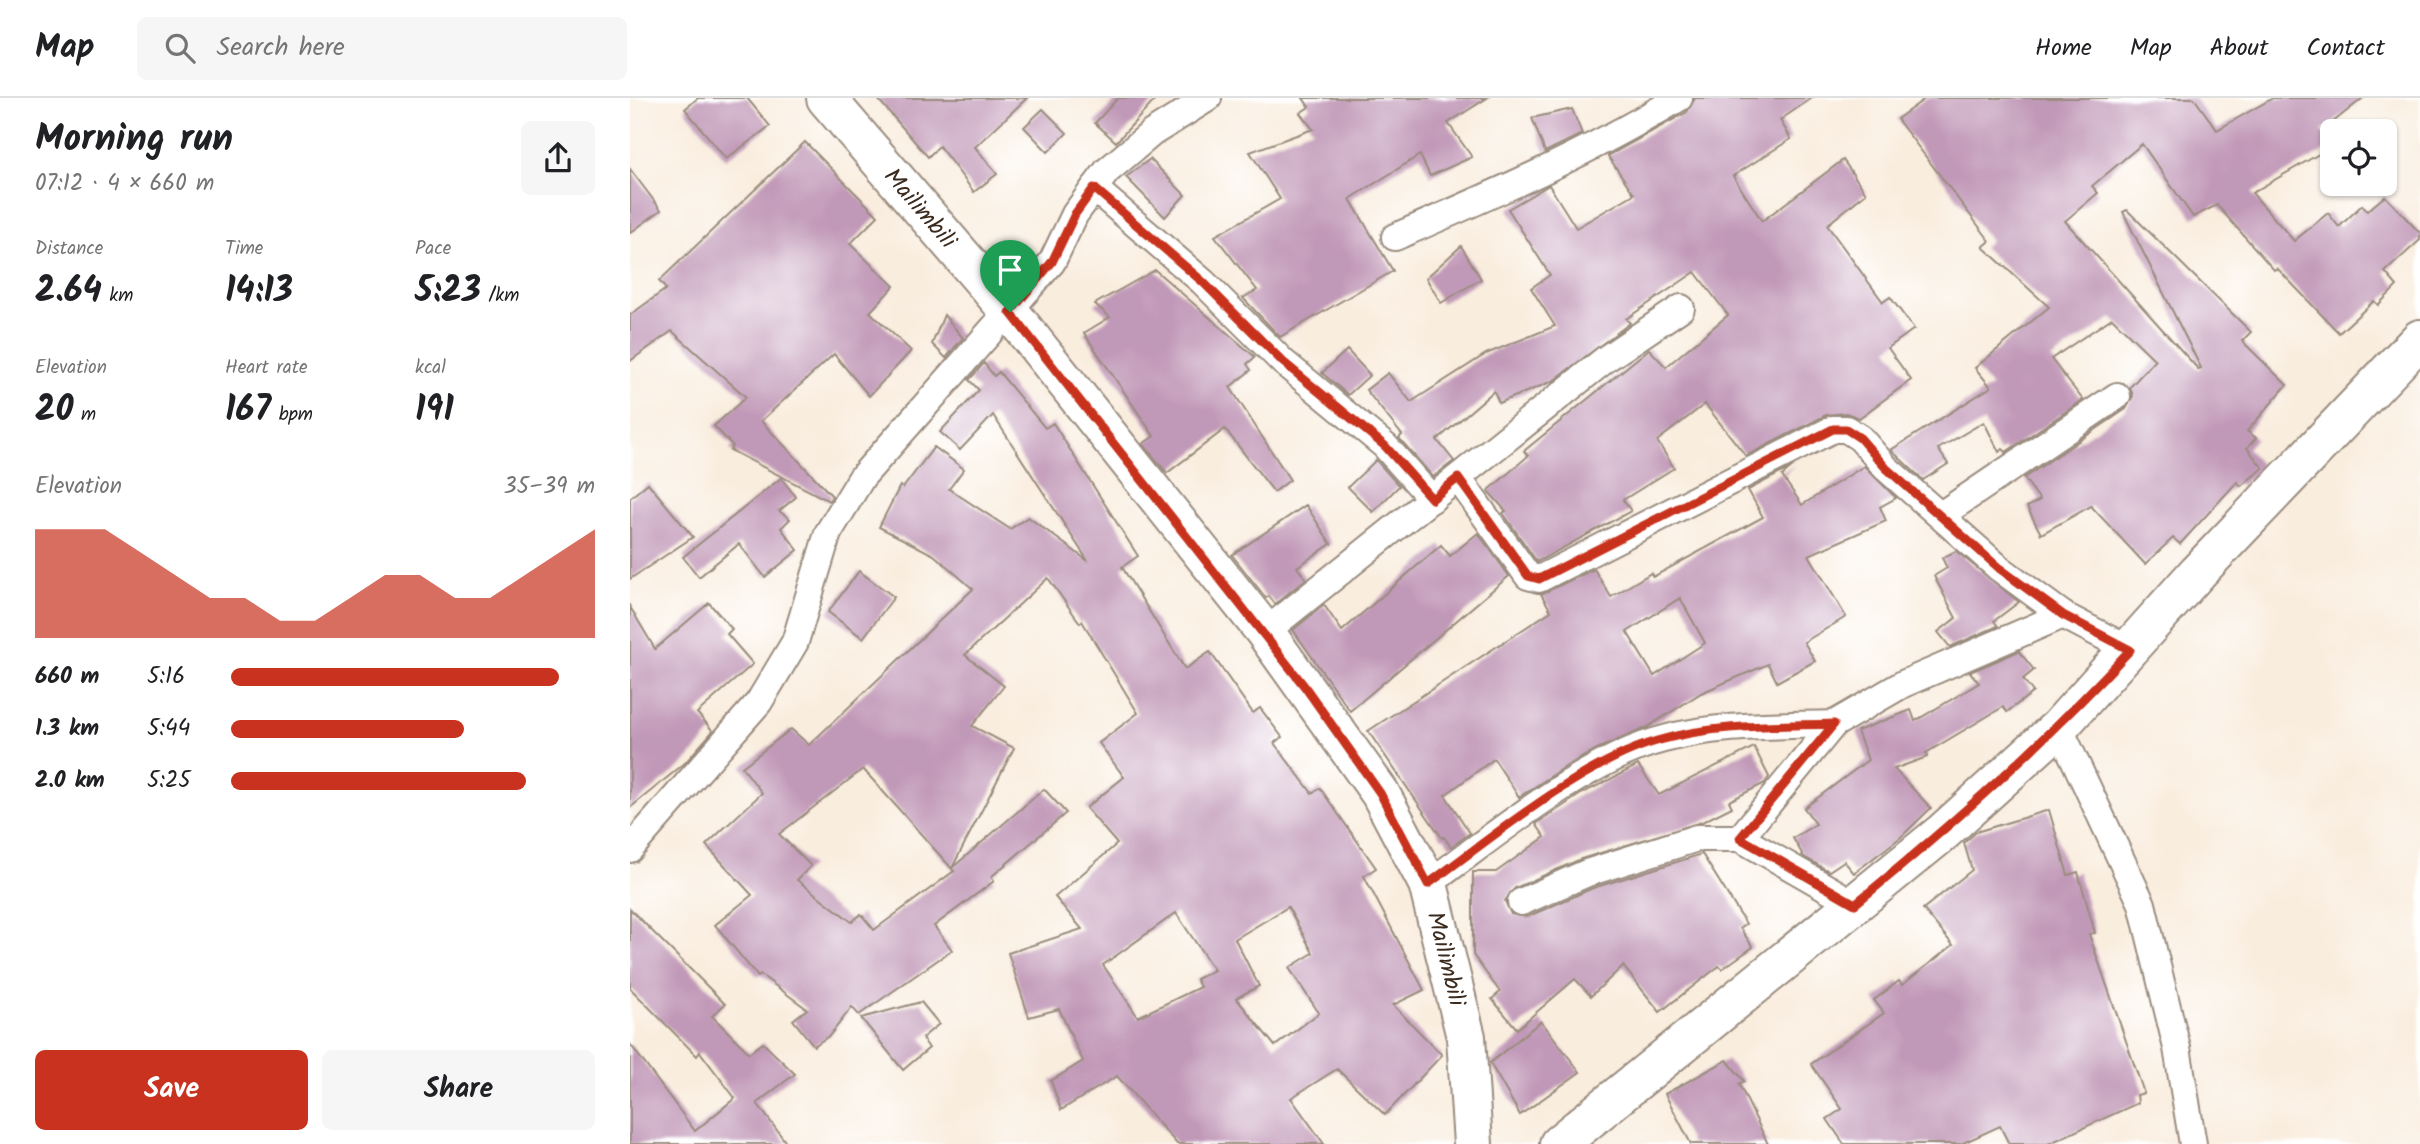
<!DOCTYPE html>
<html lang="en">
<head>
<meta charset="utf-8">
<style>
  body { margin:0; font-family:Kalam,sans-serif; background:#f6f6f6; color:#202124; height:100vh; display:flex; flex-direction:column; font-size:26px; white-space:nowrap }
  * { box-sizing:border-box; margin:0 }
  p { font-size:23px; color:#757577 }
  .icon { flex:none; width:38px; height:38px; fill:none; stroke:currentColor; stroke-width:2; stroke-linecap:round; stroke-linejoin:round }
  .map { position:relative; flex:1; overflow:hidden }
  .drawer { display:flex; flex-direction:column; background:#fff; width:630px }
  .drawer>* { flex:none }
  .controls { position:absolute; left:1690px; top:21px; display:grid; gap:14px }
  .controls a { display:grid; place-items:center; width:77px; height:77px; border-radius:10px; background:#fff; box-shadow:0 2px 5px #0004; font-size:35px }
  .pin { position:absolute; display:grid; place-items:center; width:60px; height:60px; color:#fff; margin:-72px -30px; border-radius:50% 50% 50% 0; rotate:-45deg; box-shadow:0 0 7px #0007 }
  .pin .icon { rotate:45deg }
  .round { display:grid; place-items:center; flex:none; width:74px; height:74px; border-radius:10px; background:#f6f6f6 }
  .head { display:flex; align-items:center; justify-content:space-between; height:119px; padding:0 35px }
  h1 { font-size:38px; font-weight:700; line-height:52px }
  .metrics { display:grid; grid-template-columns:repeat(3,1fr); gap:10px; height:119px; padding:7px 35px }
  .metrics div { display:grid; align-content:center }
  .metrics b { font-size:35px; font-weight:700 }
  .metrics small { font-size:19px; font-weight:400 }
  .metrics p { font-size:19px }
  .chart { height:196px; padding:14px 35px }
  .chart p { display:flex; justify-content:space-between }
  .chart svg { width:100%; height:126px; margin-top:7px; fill:#c8321e; opacity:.7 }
  .cta { display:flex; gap:14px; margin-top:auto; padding:14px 35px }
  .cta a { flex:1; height:80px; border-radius:10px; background:#c8321e; color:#fff; font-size:28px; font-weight:700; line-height:80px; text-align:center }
  .cta a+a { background:#f6f6f6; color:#202124 }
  ul { padding:0 35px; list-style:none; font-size:23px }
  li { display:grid; grid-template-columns:112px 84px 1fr; align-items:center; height:52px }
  li i { height:18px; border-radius:9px; background:#c8321e }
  header { display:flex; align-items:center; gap:42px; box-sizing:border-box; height:98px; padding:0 35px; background:#fff; border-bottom:2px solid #e0e0e0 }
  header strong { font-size:33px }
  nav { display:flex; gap:38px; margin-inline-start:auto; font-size:24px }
  .search { width:490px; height:63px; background:#f6f6f6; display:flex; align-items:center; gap:18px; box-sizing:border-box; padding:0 24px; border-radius:10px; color:#757577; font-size:26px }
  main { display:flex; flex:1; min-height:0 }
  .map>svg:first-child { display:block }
  .building { fill:#c199b8; fill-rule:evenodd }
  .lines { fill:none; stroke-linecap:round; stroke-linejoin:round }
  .street-casing { stroke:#9a8c7e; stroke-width:30 }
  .secondary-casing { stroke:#9a8c7e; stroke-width:42 }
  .street { stroke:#fff; stroke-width:26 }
  .secondary { stroke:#fff; stroke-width:38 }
  .route-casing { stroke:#fff; stroke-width:14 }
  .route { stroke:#c8321e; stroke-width:9 }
  .labels { text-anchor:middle; stroke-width:5; stroke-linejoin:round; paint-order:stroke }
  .street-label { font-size:24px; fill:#3b2a1e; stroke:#fff }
</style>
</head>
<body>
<header>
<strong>Map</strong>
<div class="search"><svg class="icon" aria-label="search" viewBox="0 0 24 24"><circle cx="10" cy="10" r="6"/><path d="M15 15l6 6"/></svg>Search here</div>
<nav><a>Home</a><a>Map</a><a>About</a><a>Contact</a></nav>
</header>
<main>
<section class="drawer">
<div class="head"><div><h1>Morning run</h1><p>07:12 · 4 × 660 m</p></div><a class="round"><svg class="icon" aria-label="share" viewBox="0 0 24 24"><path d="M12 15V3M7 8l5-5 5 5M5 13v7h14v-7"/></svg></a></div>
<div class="metrics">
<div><p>Distance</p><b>2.64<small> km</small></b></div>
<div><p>Time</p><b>14:13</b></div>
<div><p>Pace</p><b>5:23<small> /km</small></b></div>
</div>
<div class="metrics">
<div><p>Elevation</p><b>20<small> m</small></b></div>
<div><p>Heart rate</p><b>167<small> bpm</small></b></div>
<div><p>kcal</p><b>191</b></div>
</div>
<div class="chart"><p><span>Elevation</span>35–39 m</p>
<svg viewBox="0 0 160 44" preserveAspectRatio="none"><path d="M0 44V6L10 6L20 6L30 14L40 22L50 30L60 30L70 38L80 38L90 30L100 22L110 22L120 30L130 30L140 22L150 14L160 6V44z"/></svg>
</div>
<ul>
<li><b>660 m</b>5:16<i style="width:90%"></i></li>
<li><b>1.3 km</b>5:44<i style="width:64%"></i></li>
<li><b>2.0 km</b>5:25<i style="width:81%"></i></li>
</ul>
<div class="cta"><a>Save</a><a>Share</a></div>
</section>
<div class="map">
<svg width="1790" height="1046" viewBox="0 0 1790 1046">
  <rect width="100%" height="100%" fill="#fff"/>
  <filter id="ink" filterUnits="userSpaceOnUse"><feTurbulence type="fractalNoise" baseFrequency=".0143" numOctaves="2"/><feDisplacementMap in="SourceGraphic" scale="14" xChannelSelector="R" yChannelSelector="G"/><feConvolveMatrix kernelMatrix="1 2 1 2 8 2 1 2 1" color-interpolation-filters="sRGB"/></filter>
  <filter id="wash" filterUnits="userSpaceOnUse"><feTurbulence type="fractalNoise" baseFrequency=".00686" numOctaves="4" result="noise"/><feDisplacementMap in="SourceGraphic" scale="28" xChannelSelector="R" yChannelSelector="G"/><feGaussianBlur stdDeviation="1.57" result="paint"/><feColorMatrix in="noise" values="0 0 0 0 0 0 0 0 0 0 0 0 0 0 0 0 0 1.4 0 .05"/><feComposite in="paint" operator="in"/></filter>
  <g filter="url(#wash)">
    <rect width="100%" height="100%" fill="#f9edde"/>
    <g id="blocks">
      <!-- building -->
      <g class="building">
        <polygon points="68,0 117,0 140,28 96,61 55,11"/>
        <polygon points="247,0 397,0 345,49 367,76 344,94 309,48 298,59"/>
        <polygon points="488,0 527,0 486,44 465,25"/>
        <polygon points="673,0 857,0 818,25 842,59 800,78 790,57 720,101 763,173 650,239 613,200 627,192 585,138 650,101 620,54 683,31 670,15 679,9"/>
        <polygon points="1065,0 1182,0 1150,22 1161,41 1103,78 1132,123 1213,62 1236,95 1197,127 1253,204 1260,199 1284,231 1258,250 1281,282 1229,320 1216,315 1196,317 1116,358 1075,306 1027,343 1044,370 993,402 1001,413 907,464 873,415 876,413 858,393 898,358 894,353 1019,251 1036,269 1098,217 1065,174 996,221 1000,225 923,283 869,305 864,293 807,342 824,363 803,379 769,340 772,337 736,292 758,275 781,304 856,256 925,228 901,190 920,177 878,111 919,87 946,130 1004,96 978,58 1057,14"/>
        <polygon points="1296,0 1564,0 1587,32 1643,0 1733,0 1692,33 1701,49 1622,95 1664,143 1698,115 1709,129 1732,107 1737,113 1755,98 1790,135 1790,142 1755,174 1767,188 1748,207 1744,203 1709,235 1647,170 1644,172 1587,107 1563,119 1512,46 1462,88 1468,95 1435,123 1568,271 1571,270 1493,114 1497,112 1621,234 1612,243 1657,287 1617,333 1626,340 1617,350 1633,370 1611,388 1607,384 1550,446 1543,440 1515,466 1461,408 1411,436 1397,409 1410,402 1394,380 1496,311 1503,298 1500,289 1525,262 1482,220 1421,261 1453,302 1376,354 1373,351 1369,354 1354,324 1308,351 1318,366 1293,382 1261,352 1361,289 1345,270 1419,209 1353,149 1360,143 1267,21"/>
        <polygon points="413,11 437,35 418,54 394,29"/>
        <polygon points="942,11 952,36 915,54 902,20"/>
        <polygon points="175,44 248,118 220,146 264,188 240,214 281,253 239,298 204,256 131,323 202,398 199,403 100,352 103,348 84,328 116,299 42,233 0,263 0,217 36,191 29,183"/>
        <polygon points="520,61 555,97 535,119 496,79"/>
        <polygon points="0,71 31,112 0,135"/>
        <polygon points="831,148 851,181 811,205 796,180"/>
        <polygon points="525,172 625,259 617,266 621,272 600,289 660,382 644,394 595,331 537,375 513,346 524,338 454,235 480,219 465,206"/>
        <polygon points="314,217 333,240 316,260 302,246"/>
        <polygon points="717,252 740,277 718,297 692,275"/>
        <path d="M 354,265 L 364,278 L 369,274 L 415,330 L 423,325 L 508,458 L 492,469 L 555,571 L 580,554 L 623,615 L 630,610 L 652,639 L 644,645 L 682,695 L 690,690 L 746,770 L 734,778 L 794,892 L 763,907 L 812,957 L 755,1017 L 707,971 L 661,1000 L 694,1046 L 547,1046 L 487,978 L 431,1012 L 421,983 L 453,963 L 429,911 L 399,919 L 378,855 L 452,831 L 425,799 L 487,746 L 456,710 L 494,679 L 469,645 L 508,615 L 452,523 L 450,525 L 418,480 L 335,557 L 374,588 L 342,628 L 384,650 L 322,770 L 414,691 L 436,715 L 361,779 L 364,783 L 304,828 L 322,852 L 229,917 L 222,909 L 200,937 L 184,948 L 163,922 L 177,911 L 131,877 L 128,879 L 85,827 L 122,797 L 76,747 L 132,695 L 112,669 L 161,631 L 179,647 L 343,491 L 304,457 L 249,429 L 270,388 L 273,390 L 304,349 L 334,371 L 319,391 L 380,431 L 398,419 L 458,463 L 363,317 L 330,352 L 310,334 L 349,292 L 339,282 ZM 233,671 L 324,773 L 244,832 L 231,816 L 222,824 L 167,782 L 181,768 L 149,736 ZM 658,809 L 683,855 L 659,870 L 689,915 L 645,948 L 606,900 L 629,888 L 605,841 ZM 546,815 L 584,872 L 566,881 L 570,889 L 508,919 L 473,867 Z"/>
        <polygon points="746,362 769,388 743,414 718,389"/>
        <path d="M 1164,368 L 1152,378 L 1172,407 L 1234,368 L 1266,400 L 1250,409 L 1256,423 L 1179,457 L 1216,519 L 1174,544 L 1185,563 L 1147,584 L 1138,566 L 1071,595 L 1016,630 L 967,651 L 935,669 L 889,699 L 864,661 L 815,697 L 840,735 L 821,749 L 814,739 L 812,740 L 738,633 L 921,513 L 911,496 L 964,471 L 981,499 L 1021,475 L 1023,479 L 1133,419 L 1118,392 ZM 1050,500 L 1075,545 L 1024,578 L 997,534 Z"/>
        <polygon points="151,380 166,399 149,413 160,421 151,430 168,452 135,479 109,446 69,479 53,459"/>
        <polygon points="18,385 63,439 0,481 0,400"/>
        <polygon points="676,407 701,446 667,469 676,481 645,506 639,498 636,500 602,457"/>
        <polygon points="848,435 879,478 720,613 663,532 694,507 712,533 811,447 820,458"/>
        <polygon points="1326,453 1389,504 1364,523 1368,528 1320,549 1308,534 1326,520 1304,478 1317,470 1312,460"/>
        <polygon points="229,473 264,499 233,540 198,514"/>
        <polygon points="79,505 102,531 97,536 123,566 67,615 83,633 55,665 0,710 0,509 25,551"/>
        <polygon points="1389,553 1404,572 1393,581 1403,594 1377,614 1373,609 1296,655 1297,659 1264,671 1301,710 1271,739 1224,775 1214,763 1199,773 1174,759 1163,740 1186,726 1174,710 1238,662 1227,633 1281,612 1285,623 1349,585 1340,574"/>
        <polygon points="1124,649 1139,679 1135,685 1099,703 1102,709 1072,724 951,761 885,790 875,803 881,816 897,819 963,790 1072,756 1116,826 1110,830 1123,849 1092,871 1089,868 1030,914 993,868 961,898 945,881 887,931 862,901 870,894 843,857 843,774 866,774 915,739 906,726 951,696 1008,667 1029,697"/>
        <polygon points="1419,712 1438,777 1448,774 1465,835 1459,836 1514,995 1507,997 1508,1005 1418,1046 1379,1046 1370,1028 1331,1046 1214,1046 1197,1021 1212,1011 1181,966 1254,915 1244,902 1269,883 1272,887 1323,847 1293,811 1342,772 1334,745 1346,734"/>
        <polygon points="0,811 95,906 82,918 119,955 133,945 165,976 127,1005 157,1046 0,1046 0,946 65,1033 105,1000 70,954 67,958 0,890"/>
        <polygon points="291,904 309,926 292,940 299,950 273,972 231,920"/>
        <polygon points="911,923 950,974 890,1017 860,965"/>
        <polygon points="1097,962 1114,983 1109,986 1138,1046 1061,1046 1035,996"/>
      </g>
    </g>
  </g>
  <g filter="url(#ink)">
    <use href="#blocks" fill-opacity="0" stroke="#9a8c7e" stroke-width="2"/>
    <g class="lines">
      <defs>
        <g id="street">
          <polyline points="464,90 573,184 653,264 755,348 802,401"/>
          <path d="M 765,139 C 862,97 959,55 1049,0"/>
          <polyline points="828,380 898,478 909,481 1203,331 1216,331 1230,340 1256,370 1369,470 1433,517 1500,552"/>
          <polyline points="1311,417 1487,298"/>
          <polyline points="635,534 977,260 1051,210"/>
          <polyline points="1429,629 1512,806 1547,950 1563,1046"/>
          <polyline points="1110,740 1204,626 1273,586 1433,517"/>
          <polyline points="0,751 129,604 165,544 198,435 232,379 422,164 445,116 477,73 522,35 578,0"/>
          <path d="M 798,786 C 863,739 957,660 1034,641 C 1089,626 1147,628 1204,626"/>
          <polyline points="891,804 957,775 1067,740 1110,740 1225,806"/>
        </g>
        <g id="secondary">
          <path id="s1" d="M 196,0 L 380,214 L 635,534 L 750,695 L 798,786 L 836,939 L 843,1046"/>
          <polyline points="929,1046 1312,735 1429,629 1568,474 1790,241"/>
        </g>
      </defs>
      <!-- street casing -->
      <use href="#street" class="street-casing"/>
      <!-- secondary casing -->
      <use href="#secondary" class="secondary-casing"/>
      <!-- street -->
      <use href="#street" class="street"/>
      <!-- secondary -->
      <use href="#secondary" class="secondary"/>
    </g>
  </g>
  <g class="lines" filter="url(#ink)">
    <defs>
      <path id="route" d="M 464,90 L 573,184 L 653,264 L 755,348 L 802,401 L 828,380 L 898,478 L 909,481 L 1203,331 L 1216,331 L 1230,340 L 1256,370 L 1369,470 L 1433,517 L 1500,552 C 1413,646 1324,725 1225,806 L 1110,740 L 1204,626 C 1147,628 1089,626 1034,641 C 957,660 863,739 798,786 L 750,695 L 675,589 L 380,214 L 422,164 L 445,116 Z"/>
    </defs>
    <!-- route casing -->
    <use href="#route" class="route-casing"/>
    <!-- route -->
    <use href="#route" class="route"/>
  </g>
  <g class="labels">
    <!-- street labels -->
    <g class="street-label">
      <text dy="8" stroke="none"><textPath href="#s1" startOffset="145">Mailimbili</textPath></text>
      <text dy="8" stroke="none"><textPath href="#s1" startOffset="1069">Mailimbili</textPath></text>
    </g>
  </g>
</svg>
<div class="controls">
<a><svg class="icon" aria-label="locate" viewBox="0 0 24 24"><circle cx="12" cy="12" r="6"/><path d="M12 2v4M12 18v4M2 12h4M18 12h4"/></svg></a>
</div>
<div class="pin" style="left:380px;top:214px;background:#1e9e55"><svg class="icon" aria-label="arrive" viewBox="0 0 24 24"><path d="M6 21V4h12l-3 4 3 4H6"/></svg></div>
</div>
</main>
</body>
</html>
